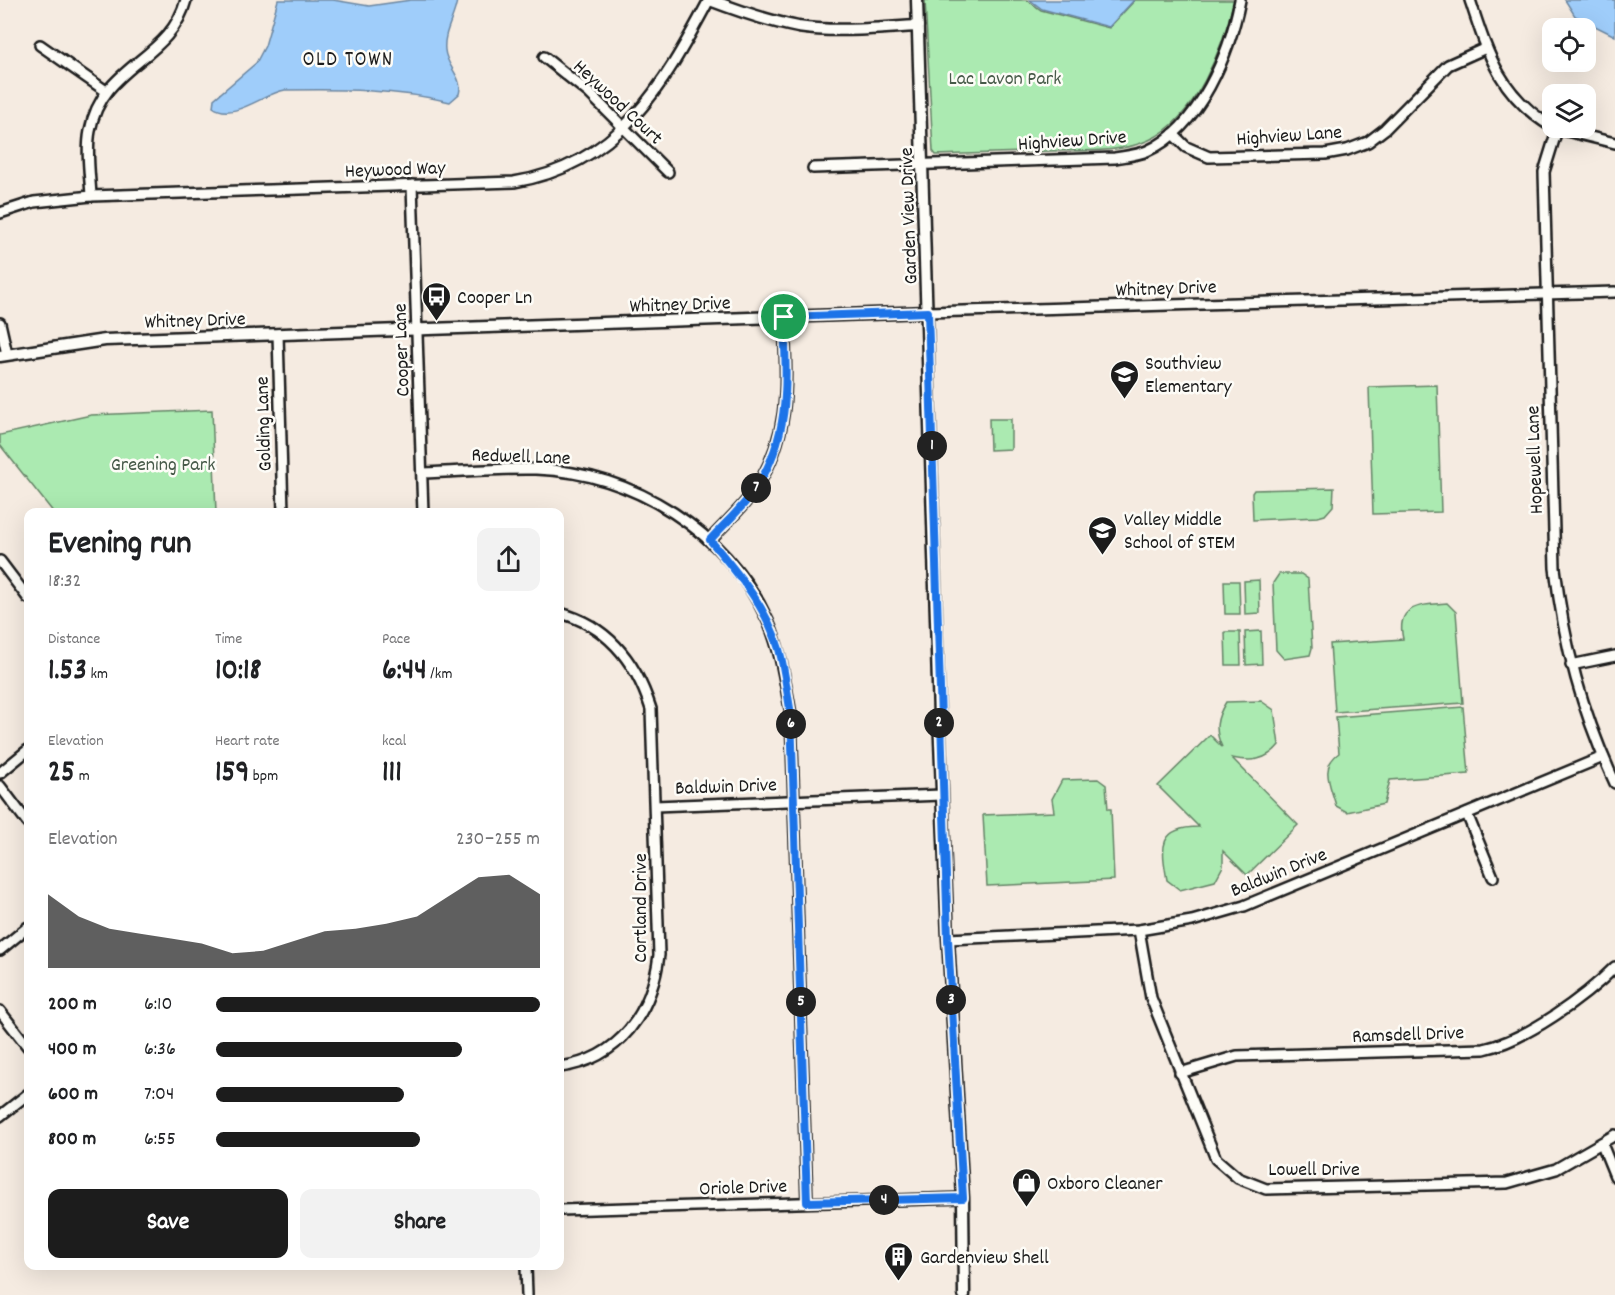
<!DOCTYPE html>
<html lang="en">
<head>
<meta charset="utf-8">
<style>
  body { margin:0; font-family:Dekko,sans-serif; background:#f2f2f2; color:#202124; height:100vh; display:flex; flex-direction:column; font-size:22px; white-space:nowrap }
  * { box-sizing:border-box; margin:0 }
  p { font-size:20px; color:#757577 }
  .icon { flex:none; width:33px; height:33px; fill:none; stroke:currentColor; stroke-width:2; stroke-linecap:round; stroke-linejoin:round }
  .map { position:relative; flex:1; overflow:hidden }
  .sheet { position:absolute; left:24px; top:508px; width:540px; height:762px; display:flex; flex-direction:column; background:#fff; border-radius:12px; box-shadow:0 6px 24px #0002 }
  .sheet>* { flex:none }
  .controls { position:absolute; left:1542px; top:18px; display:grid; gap:12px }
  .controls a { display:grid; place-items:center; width:54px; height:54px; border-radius:12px; background:#fff; box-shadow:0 6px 24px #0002; font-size:30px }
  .pin { position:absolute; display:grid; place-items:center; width:51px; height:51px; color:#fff; margin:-26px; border:3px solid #fff; border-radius:50%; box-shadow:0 2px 6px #0007 }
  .km { position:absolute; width:30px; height:30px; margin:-15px; border-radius:50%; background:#222; color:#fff; font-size:16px; line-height:30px; text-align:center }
  .round { display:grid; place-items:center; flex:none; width:63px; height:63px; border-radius:12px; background:#f2f2f2 }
  .head { display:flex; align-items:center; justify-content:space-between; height:102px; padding:0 24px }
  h1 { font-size:33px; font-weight:800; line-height:45px }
  .figures { display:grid; grid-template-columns:repeat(3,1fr); gap:9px; height:102px; padding:6px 24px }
  .figures div { display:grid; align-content:center }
  .figures b { font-size:30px; font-weight:800 }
  .figures small { font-size:16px; font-weight:400 }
  .figures p { font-size:16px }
  .chart { height:168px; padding:12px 24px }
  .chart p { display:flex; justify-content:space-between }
  .chart svg { width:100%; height:108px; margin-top:6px; fill:#1c1c1c; opacity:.7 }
  .cta { display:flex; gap:12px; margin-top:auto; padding:12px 24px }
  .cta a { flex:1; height:69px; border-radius:12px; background:#1c1c1c; color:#fff; font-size:24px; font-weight:800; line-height:69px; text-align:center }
  .cta a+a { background:#f2f2f2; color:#202124 }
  ul { padding:0 24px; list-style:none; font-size:20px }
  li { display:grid; grid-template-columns:96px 72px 1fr; align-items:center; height:45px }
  li i { height:15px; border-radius:8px; background:#1c1c1c }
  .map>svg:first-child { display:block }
  .green { fill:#abeab1; stroke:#648366; stroke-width:1.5 }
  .water { fill:#9fcdfa; stroke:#6b86a1; stroke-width:1.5 }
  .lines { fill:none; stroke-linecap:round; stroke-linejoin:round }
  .minor-casing { stroke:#1c1c1c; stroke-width:14 }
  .tertiary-casing { stroke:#1c1c1c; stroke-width:15 }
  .minor { stroke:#fdfcf7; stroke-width:9 }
  .tertiary { stroke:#fdfcf7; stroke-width:10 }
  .route-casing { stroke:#fff; stroke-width:12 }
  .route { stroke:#1a73e8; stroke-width:8 }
  .labels { text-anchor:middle; stroke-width:5; stroke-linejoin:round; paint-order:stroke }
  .park-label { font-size:20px; fill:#475a49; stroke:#fdfcf7 }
  .street-label { font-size:20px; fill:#1c1c1c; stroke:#fdfcf7 }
  .poi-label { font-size:20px; fill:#1c1c1c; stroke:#fdfcf7; text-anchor:start }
  .neighbourhood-label { font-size:21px; letter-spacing:1.5px; fill:#1c1c1c; stroke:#fdfcf7 }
</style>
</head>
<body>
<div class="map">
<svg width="1615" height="1295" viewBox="0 0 1615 1295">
  <rect width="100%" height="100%" fill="#f5ebe1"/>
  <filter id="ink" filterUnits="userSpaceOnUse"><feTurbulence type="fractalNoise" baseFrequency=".0167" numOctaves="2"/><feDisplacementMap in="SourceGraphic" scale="12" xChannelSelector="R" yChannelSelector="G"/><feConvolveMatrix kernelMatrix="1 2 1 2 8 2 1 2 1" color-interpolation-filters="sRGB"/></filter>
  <g filter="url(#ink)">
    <!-- green -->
    <g class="green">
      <path d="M 925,0 L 1027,0 L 1041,10 L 1109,28 L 1135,0 L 1234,0 C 1223,47 1196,119 1149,140 C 1118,154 1082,150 1050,151 C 1012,152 974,154 936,155 L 933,151 Z"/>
      <polygon points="1437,385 1441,512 1373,514 1369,387"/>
      <polygon points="212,410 216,513 54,513 0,445 0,435 91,415"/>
      <polygon points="989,419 1011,419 1011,449 990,450"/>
      <polygon points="1334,488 1333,506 1325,515 1318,517 1253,520 1252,493 1254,490"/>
      <polygon points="1279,574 1301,574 1308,579 1312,648 1310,655 1284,659 1276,650 1273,583"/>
      <polygon points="1259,580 1260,613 1245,614 1244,581"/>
      <polygon points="1224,581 1239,581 1240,614 1225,614"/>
      <path d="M 1447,603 L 1456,612 L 1463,703 L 1335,712 L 1330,644 L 1403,639 C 1395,604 1422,605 1447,603 Z"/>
      <polygon points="1261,631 1262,664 1246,665 1245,632"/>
      <polygon points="1225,632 1240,632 1241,665 1226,665"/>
      <path d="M 1261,701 L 1274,710 L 1279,745 C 1266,761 1251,762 1232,758 L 1298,825 L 1247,875 L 1223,851 L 1223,866 L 1215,881 L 1180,890 L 1167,880 C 1161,847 1158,827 1199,827 L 1158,786 L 1210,735 L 1222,747 C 1214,730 1216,718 1226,702 Z"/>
      <path d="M 1463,707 L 1469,774 L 1390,780 L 1384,804 L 1347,812 L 1336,806 C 1331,786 1319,767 1339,753 L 1336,717 Z"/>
      <polygon points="1098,779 1106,785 1108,809 1111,809 1114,880 987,886 983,815 1054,812 1052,799 1062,780"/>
    </g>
    <!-- water -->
    <g class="water">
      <path d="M 278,0 L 333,0 L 369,6 L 411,0 L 457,0 C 455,17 443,32 445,50 C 446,66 464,78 459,94 L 450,102 C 396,89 340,89 285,90 C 264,93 233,122 213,107 L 214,99 L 256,63 L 265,46 Z"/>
      <polygon points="1030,0 1134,0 1109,27 1042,9"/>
      <polygon points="1565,0 1615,0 1615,36 1575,16"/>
    </g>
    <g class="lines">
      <defs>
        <g id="minor">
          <path d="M 1470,0 C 1488,55 1500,95 1552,127"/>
          <polyline points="40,45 106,91"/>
          <polyline points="544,57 589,93 668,172"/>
          <polyline points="1554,128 1615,143"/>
          <path d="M 1557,130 L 1544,172 L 1555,568 C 1564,646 1582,712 1615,783"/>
          <polyline points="1173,134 1186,147 1209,157 1325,154 1347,150 1368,142 1385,129 1448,65 1486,48"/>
          <path d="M 813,168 L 1115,158 C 1126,156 1138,155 1147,151 C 1200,128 1230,52 1240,0"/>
          <polyline points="412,185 423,513"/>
          <path d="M 91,196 C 90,176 86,151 90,131 C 102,64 170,61 186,0"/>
          <path d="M 0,213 L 34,202 L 91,196 L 514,182 C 619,165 663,86 709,0"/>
          <polyline points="928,312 1615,292"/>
          <polyline points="0,323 7,354"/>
          <polyline points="278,334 283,513"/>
          <path d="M 422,473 C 459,472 498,468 536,469 C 634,473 727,531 768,621 C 781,651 785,682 791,714 L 807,1202"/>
          <path d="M 710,540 C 725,523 744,507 756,488 C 792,433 786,379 784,317"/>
          <polyline points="0,561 28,598"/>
          <path d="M 560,613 C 609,626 636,662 651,709 L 659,955 C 652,1012 620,1059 560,1067"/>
          <polyline points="1571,665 1615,656"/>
          <polyline points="0,773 28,750"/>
          <polyline points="0,786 28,823"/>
          <polyline points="655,806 942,795"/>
          <polyline points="1467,814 1493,877"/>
          <polyline points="1139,930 1151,998 1216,1159 1238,1178 1266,1189 1507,1183 1556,1169 1615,1135"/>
          <polyline points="948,939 1139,930 1192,921 1244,906 1603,757"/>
          <polyline points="0,950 28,927"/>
          <polyline points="0,1011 28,1047"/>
          <path d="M 1180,1073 L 1237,1056 L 1484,1049 C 1526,1040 1584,998 1615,967"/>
          <polyline points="0,1116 28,1094"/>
          <polyline points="1602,1144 1615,1176"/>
          <polyline points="560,1210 963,1198"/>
          <polyline points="526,1266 527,1295"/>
        </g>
        <g id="tertiary">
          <path d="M 710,0 C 739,11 767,21 798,27 C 837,33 879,28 918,26"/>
          <polyline points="917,0 939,716 948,939 963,1198 964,1295"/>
          <polyline points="0,356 105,340 928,312"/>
        </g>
      </defs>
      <!-- minor casing -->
      <use href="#minor" class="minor-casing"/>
      <!-- tertiary casing -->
      <use href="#tertiary" class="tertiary-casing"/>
      <!-- minor -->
      <use href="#minor" class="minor"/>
      <!-- tertiary -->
      <use href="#tertiary" class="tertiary"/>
    </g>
  </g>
  <g class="lines" filter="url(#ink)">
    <defs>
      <path id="route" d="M 928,312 L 948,939 L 963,1198 L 807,1202 L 791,714 C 787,693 785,670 779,649 C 766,606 738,574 710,540 C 725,523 744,507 756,488 C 792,433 786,379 784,317 Z"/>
    </defs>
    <!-- route casing -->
    <use href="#route" class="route-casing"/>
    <!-- route -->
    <use href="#route" class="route"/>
  </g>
  <!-- icons -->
  <defs>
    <symbol id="bus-pin" viewBox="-11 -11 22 30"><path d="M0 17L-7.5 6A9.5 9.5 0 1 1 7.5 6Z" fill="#1c1c1c" stroke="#fdfcf7"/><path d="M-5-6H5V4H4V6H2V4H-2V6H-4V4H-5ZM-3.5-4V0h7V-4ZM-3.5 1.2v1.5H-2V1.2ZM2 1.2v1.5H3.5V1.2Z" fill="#fff"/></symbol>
    <symbol id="school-pin" viewBox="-11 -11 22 30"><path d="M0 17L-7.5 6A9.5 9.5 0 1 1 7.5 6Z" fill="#1c1c1c" stroke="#fdfcf7"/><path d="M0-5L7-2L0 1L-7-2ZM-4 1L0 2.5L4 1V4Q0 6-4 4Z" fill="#fff"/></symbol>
    <symbol id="shop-pin" viewBox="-11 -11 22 30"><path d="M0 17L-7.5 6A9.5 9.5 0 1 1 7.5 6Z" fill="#1c1c1c" stroke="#fdfcf7"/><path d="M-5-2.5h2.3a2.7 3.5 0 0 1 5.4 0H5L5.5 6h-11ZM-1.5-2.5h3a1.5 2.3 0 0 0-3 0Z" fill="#fff"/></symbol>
    <symbol id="building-pin" viewBox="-11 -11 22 30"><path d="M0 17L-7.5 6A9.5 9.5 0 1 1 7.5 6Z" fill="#1c1c1c" stroke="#fdfcf7"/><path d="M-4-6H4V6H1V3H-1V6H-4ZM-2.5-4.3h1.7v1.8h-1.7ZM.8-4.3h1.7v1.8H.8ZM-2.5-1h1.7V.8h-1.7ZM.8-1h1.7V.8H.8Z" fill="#fff"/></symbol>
  </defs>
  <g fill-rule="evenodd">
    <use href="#bus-pin" x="420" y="280" width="33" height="45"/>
    <use href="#school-pin" x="1108" y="358" width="33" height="45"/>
    <use href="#school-pin" x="1086" y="514" width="33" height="45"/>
    <use href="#shop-pin" x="1010" y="1166" width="33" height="45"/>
    <use href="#building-pin" x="882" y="1240" width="33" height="45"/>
  </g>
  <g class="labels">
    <!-- park labels -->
    <g class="park-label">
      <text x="1005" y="84">Lac Lavon Park</text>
      <text x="163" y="470">Greening Park</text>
    </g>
    <!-- street labels -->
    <g class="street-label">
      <text transform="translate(619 101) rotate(43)" y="7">Heywood Court</text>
      <text transform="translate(1289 134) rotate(-4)" y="7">Highview Lane</text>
      <text transform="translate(1072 139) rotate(-4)" y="7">Highview Drive</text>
      <text transform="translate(395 168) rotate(-2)" y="7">Heywood Way</text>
      <text transform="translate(907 216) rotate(-92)" y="7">Garden View Drive</text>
      <text transform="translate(1166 287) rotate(-2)" y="7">Whitney Drive</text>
      <text transform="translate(680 303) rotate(-2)" y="7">Whitney Drive</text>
      <text transform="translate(195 319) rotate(-2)" y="7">Whitney Drive</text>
      <text transform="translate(400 350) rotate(-92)" y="7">Cooper Lane</text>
      <text transform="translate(262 424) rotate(-92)" y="7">Golding Lane</text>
      <text transform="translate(521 455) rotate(2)" y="7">Redwell Lane</text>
      <text transform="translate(1533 460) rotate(-92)" y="7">Hopewell Lane</text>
      <text transform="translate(726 785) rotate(-2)" y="7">Baldwin Drive</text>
      <text transform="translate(1278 871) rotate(-22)" y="7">Baldwin Drive</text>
      <text transform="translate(639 908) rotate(-90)" y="7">Cortland Drive</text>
      <text transform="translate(1408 1033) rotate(-2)" y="7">Ramsdell Drive</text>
      <text x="1314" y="1175">Lowell Drive</text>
      <text transform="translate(743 1186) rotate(-2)" y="7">Oriole Drive</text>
    </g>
    <!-- poi labels -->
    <g class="poi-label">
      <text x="457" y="303">Cooper Ln</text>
      <text x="1145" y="369">Southview<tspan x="1145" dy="23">Elementary</tspan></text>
      <text x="1124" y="525">Valley Middle<tspan x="1124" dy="23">School of STEM</tspan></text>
      <text x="1047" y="1189">Oxboro Cleaner</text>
      <text x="920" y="1263">Gardenview Shell</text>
    </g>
    <!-- neighbourhood labels -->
    <g class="neighbourhood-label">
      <text x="348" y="65">OLD TOWN</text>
    </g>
  </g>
</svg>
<div class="controls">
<a><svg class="icon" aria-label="locate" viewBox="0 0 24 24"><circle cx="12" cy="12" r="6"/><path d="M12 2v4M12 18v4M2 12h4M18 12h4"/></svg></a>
<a><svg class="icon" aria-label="layers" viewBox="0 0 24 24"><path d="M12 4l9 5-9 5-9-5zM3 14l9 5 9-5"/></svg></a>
</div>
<div class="pin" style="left:784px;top:317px;background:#1e9e55"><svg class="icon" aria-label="arrive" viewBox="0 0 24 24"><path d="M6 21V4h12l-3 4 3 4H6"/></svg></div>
<b class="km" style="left:932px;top:446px">1</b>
<b class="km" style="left:939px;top:723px">2</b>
<b class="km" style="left:951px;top:1000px">3</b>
<b class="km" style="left:884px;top:1200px">4</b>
<b class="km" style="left:801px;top:1002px">5</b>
<b class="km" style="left:791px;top:724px">6</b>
<b class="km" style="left:756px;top:488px">7</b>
<section class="sheet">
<div class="head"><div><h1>Evening run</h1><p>18:32</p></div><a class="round"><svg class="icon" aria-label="share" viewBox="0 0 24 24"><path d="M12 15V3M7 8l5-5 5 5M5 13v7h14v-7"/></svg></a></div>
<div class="figures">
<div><p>Distance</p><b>1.53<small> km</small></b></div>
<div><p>Time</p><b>10:18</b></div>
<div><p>Pace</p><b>6:44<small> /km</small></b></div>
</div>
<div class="figures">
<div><p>Elevation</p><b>25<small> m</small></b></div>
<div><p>Heart rate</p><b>159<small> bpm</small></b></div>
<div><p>kcal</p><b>111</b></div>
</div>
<div class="chart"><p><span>Elevation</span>230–255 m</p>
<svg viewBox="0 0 160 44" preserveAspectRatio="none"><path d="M0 44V14L10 23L20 28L30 30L40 32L50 34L60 38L70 37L80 33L90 29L100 28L110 26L120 23L130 15L140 7L150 6L160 14V44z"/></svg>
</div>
<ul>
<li><b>200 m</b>6:10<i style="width:100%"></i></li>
<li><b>400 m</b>6:36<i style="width:76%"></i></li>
<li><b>600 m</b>7:04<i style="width:58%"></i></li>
<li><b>800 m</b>6:55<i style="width:63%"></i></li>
</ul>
<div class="cta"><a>Save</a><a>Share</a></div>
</section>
</div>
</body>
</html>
